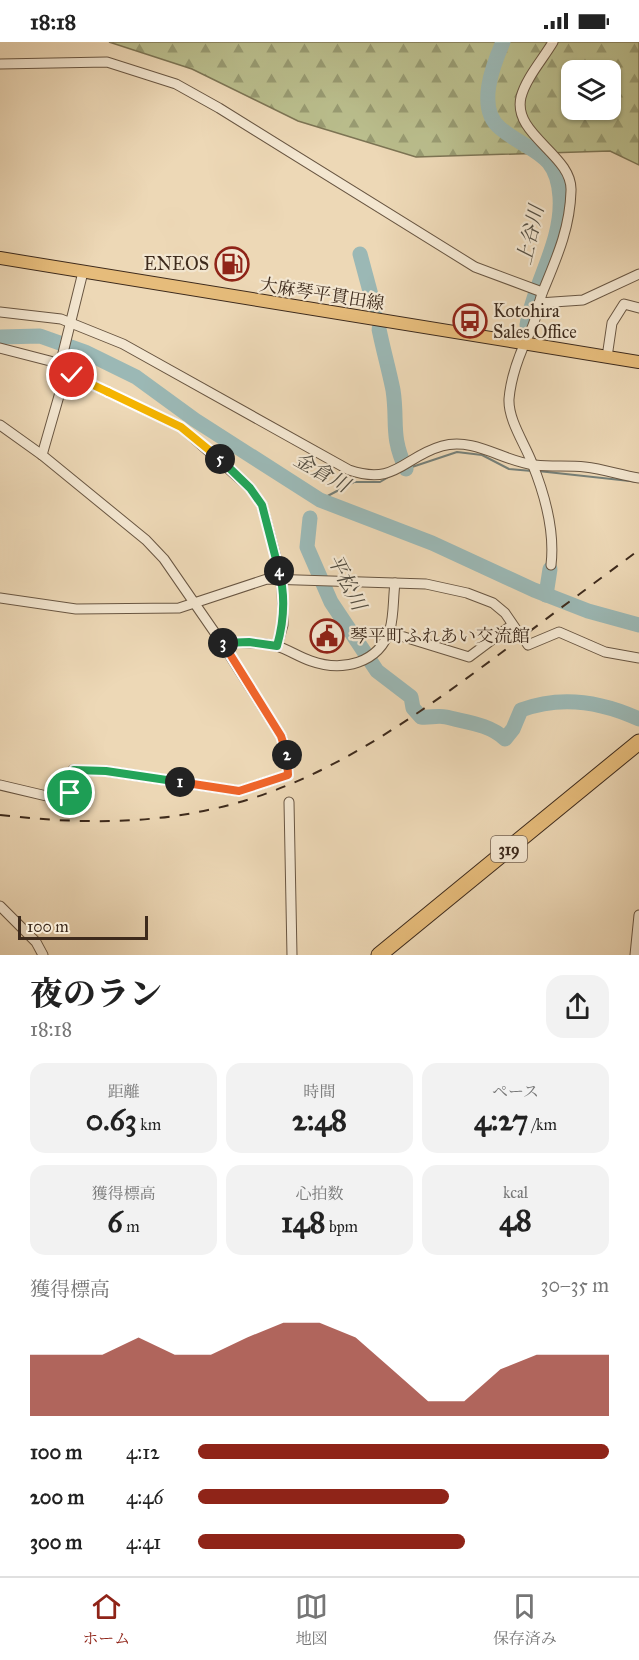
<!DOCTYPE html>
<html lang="ja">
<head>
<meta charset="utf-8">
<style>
  body { margin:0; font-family:"IM FELL Great Primer","Noto Serif JP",serif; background:#f2f2f2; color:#222; height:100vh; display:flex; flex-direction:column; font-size:22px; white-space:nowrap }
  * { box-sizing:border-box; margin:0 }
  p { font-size:20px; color:#767676 }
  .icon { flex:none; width:33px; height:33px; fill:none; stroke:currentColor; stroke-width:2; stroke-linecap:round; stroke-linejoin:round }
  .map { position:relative; height:913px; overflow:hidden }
  .side { display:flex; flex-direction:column; background:#fff; flex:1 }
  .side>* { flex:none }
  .controls { position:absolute; left:561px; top:18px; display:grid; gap:12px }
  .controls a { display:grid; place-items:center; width:60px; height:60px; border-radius:12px; background:#fff; box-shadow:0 2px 4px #0004; font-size:30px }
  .scale { position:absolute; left:18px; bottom:15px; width:130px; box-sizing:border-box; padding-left:6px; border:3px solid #3d2a1c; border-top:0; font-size:16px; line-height:21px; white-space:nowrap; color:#3d2a1c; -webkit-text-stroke:4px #f3e6d0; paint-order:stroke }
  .pin { position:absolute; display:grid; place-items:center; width:51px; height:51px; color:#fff; margin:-26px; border:3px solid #fff; border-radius:50%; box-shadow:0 2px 6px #0007 }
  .km { position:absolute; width:30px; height:30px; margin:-15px; border-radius:50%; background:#222; color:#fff; font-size:16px; line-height:30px; text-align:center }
  .round { display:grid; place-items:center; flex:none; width:63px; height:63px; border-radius:18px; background:#f2f2f2 }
  .head { display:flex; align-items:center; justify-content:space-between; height:102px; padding:0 30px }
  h1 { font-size:33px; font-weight:800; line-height:45px }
  .stats { display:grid; grid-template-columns:repeat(3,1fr); gap:9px; height:102px; padding:6px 30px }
  .stats div { display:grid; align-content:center; border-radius:15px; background:#f2f2f2; text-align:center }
  .stats b { font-size:30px; font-weight:800 }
  .stats small { font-size:16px; font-weight:400 }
  .stats p { font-size:16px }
  .chart { height:168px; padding:12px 30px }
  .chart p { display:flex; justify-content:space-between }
  .chart svg { width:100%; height:108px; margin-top:6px; fill:#8f2418; opacity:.7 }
  ul { padding:0 30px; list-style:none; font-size:20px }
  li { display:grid; grid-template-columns:96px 72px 1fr; align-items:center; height:45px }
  li i { height:15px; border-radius:8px; background:#8f2418 }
  .status { display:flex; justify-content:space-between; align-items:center; height:42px; padding:0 30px; background:#fff; direction:ltr }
  .status svg { height:16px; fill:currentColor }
  .menu { display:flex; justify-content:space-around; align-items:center; height:84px; border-top:2px solid #e0e0e0; background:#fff; font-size:16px; color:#767676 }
  .menu a { display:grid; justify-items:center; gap:3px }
  .menu .active { color:#8f2418 }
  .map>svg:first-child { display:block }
  .forest { fill:url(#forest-firs); stroke:#7c7454; stroke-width:1.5; fill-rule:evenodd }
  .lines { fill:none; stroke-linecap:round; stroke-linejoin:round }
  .stream { stroke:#757f78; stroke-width:2 }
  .river { stroke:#9bb8b5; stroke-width:15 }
  .minor-casing { stroke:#695642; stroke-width:11 }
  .major-casing { stroke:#3d2a1c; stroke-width:14 }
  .highway-casing { stroke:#3d2a1c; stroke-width:17 }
  .minor { stroke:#f3e6d0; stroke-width:9 }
  .major { stroke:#e6bc7b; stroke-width:12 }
  .highway { stroke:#e6bc7b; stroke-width:15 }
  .rail { stroke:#3d2a1c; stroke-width:2; stroke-dasharray:10 10; stroke-linecap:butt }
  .split-1-casing { stroke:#fff; stroke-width:12 }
  .split-2-casing { stroke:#fff; stroke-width:12 }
  .split-3-casing { stroke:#fff; stroke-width:12 }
  .split-4-casing { stroke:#fff; stroke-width:12 }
  .split-5-casing { stroke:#fff; stroke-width:12 }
  .split-6-casing { stroke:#fff; stroke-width:12 }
  .split-7-casing { stroke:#fff; stroke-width:12 }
  .split-1 { stroke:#22a559; stroke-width:8 }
  .split-2 { stroke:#f0652b; stroke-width:8 }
  .split-3 { stroke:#f0652b; stroke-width:8 }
  .split-4 { stroke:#22a559; stroke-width:8 }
  .split-5 { stroke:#22a559; stroke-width:8 }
  .split-6 { stroke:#f5b400; stroke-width:8 }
  .split-7 { stroke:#f5b400; stroke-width:8 }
  .labels { text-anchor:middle; stroke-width:4.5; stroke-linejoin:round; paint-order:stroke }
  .shield { fill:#f3e6d0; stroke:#746252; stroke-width:1.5 }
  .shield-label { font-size:16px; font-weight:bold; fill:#3d2a1c }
  .poi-label { font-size:18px; fill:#3d2a1c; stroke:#f3e6d0; text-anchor:start }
  .street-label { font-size:18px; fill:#3d2a1c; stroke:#f3e6d0 }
  .water-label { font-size:20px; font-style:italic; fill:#544e42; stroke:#f3e6d0 }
</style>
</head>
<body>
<div class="status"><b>18:18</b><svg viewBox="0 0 49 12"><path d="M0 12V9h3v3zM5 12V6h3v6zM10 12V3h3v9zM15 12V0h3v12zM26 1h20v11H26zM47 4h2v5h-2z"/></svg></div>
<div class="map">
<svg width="639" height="913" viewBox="0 0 639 913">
  <defs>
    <pattern id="forest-firs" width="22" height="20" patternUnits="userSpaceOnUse" patternTransform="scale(1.5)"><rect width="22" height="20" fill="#babe8d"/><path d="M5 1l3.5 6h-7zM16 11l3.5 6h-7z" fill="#989b72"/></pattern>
  </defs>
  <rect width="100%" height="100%" fill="#edd8b6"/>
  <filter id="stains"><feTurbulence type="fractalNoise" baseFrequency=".00333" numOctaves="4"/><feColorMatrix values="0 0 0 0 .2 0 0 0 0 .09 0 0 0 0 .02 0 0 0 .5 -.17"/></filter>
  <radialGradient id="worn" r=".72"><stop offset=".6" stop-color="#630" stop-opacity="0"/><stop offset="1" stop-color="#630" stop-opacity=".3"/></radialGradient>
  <!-- forest -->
  <path class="forest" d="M 109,0 L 639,0 L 639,123 L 610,109 L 416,115 L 298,79 L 192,27 ZM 572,28 L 610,28 L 610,68 L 572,68 Z"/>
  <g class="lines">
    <!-- stream -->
    <g class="stream">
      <polyline points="403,428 457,410 482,413 509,427 532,429"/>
      <polyline points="538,429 639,440"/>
      <polyline points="320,458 354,440 380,440 392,433"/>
    </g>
    <!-- river -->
    <g class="river">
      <path d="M 503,0 C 493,23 476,66 500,86 C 529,111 557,108 560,155 C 563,200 534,240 527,283"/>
      <polyline points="360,212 375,268"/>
      <path d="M 379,287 C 383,307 389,328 393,348 C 398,380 390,393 406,427"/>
      <polyline points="0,295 40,294 85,310 136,335 195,378 320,458 432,501 534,548 588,569 639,583"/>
      <path d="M 310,476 L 307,505 L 331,560 L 377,629 L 411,655 L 413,666 L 421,675 C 429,676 438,673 446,675 C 465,680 490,682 505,697 L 513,687 L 521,668 C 561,653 602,660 639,677"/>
      <polyline points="546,553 550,527"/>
    </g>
    <defs>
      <g id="minor">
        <polyline points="0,22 107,20 176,42 219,66 475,225 542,250"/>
        <polyline points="539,261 583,258 639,232"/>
        <path d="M 0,270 L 61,277 L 123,302 L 349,428 C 396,444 403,415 442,404 C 475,395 504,420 535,423 C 552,425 569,423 585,425 C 603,427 621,433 639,436"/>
        <polyline points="0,306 50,319 72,333 181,385 250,446 262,463 282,538 283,583 277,604"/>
        <polyline points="607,315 612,281 624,262 639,266"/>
        <polyline points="0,383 42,413 146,498 164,517 222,601 281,694 287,710 288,733 239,749 106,729 73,728 70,751 55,756 0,743"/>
        <polyline points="42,413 63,340 61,319 83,230"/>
        <path d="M 551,523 C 555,489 545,453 532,421 C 525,402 508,378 509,357 C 511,334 521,308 531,288 C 537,276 538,261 543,249 C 557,215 570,186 571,149 C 573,113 512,93 521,55 C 526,36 543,17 553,0"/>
        <polyline points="0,556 76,567 179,566 267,537 426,542 467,551 493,561 505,571 518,590"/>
        <polyline points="388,590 469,615 512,583"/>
        <polyline points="524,597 528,603 559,590 605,610 639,616"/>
        <path d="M 222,601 C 241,600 259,600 277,604 C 289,608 299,615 311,619 C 342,630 379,622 390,587 C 394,573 393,556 395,541"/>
        <polyline points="289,760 292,913"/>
        <polyline points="0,864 36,900 43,913"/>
        <polyline points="635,913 639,873"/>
      </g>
      <polyline id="major" points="0,216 639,320"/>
      <polyline id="highway" points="379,913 639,700"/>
    </defs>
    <!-- minor casing -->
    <use href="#minor" class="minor-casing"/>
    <!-- major casing -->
    <use href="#major" class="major-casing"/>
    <!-- highway casing -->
    <use href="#highway" class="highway-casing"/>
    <!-- minor -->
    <use href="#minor" class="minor"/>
    <!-- major -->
    <use href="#major" class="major"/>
    <!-- highway -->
    <use href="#highway" class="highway"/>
    <!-- rail -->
    <path class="rail" d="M 0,773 C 70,781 139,783 208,768 C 319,745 412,677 501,611 C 547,576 593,542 639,508"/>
  </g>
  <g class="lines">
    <defs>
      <polyline id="split-1" points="70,751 74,728 106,729 180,740"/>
      <polyline id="split-2" points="180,740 239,749 288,733 287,713"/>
      <polyline id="split-3" points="223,601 281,694 287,713"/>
      <path id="split-4" d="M 223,601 L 249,600 L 277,604 C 284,579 286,555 279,529"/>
      <polyline id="split-5" points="220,417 250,446 262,463 279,529"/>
      <polyline id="split-6" points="108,350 181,385 220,417"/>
      <polyline id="split-7" points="72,333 108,350"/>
    </defs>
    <!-- split-1 casing -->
    <use href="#split-1" class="split-1-casing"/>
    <!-- split-2 casing -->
    <use href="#split-2" class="split-2-casing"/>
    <!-- split-3 casing -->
    <use href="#split-3" class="split-3-casing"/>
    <!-- split-4 casing -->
    <use href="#split-4" class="split-4-casing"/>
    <!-- split-5 casing -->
    <use href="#split-5" class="split-5-casing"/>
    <!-- split-6 casing -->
    <use href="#split-6" class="split-6-casing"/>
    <!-- split-7 casing -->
    <use href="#split-7" class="split-7-casing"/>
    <!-- split-1 -->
    <use href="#split-1" class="split-1"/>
    <!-- split-2 -->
    <use href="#split-2" class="split-2"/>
    <!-- split-3 -->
    <use href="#split-3" class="split-3"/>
    <!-- split-4 -->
    <use href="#split-4" class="split-4"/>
    <!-- split-5 -->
    <use href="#split-5" class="split-5"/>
    <!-- split-6 -->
    <use href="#split-6" class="split-6"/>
    <!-- split-7 -->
    <use href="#split-7" class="split-7"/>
  </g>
  <!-- icons -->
  <defs>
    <symbol id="fuel-ring" viewBox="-11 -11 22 22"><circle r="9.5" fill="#f3e6d0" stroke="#8f2418" stroke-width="1.5"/><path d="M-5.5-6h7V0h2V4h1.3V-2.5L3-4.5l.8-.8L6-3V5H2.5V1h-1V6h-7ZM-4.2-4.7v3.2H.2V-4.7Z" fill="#8f2418"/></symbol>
    <symbol id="bus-ring" viewBox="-11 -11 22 22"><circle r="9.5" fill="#f3e6d0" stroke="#8f2418" stroke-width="1.5"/><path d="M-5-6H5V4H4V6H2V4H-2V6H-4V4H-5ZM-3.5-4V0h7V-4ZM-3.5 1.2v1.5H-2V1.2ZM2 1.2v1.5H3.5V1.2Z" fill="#8f2418"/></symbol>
    <symbol id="civic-ring" viewBox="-11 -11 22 22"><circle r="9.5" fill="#f3e6d0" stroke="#8f2418" stroke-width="1.5"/><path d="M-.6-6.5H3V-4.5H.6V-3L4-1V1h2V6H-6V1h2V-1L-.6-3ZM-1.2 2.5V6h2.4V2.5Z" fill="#8f2418"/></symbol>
  </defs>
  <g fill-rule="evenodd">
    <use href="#fuel-ring" x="213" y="203" width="38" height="38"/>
    <use href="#bus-ring" x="451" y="260" width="38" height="38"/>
    <use href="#civic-ring" x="308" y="575" width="38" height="38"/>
  </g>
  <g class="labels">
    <!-- shield labels -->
    <rect class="shield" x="491" y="794" width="36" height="26" rx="4.5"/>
    <g class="shield-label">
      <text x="509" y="813">319</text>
    </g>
    <!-- poi labels -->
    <g class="poi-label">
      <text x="209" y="228" text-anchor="end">ENEOS</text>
      <text x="493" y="275">Kotohira<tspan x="493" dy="21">Sales Office</tspan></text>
      <text x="350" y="600">琴平町ふれあい交流館</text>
    </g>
    <!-- street labels -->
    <g class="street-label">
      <text transform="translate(322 252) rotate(9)" y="6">大麻琴平貫田線</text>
    </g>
    <!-- water labels -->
    <g class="water-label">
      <text transform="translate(530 193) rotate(-77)" y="7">上谷川</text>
      <text transform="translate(322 430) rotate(29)" y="7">金倉川</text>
      <text transform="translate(347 540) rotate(63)" y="7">平松川</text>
    </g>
  </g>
  <rect width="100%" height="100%" filter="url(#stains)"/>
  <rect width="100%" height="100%" fill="url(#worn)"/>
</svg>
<div class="controls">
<a><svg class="icon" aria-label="layers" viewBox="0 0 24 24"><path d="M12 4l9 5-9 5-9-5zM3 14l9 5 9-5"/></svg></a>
</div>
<div class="scale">100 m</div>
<div class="pin" style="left:70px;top:751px;background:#1e9e55"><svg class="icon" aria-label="arrive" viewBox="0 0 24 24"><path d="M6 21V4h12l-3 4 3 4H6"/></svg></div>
<div class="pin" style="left:72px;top:333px;background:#d93025"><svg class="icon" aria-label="check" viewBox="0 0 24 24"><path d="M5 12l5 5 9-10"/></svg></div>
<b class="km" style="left:180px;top:740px">1</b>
<b class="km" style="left:287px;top:713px">2</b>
<b class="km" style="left:223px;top:601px">3</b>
<b class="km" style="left:279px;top:529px">4</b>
<b class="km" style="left:220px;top:417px">5</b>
</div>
<section class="side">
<div class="head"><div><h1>夜のラン</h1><p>18:18</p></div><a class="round"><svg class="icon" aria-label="share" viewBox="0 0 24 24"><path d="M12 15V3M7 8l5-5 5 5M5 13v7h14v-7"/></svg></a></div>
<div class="stats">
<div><p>距離</p><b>0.63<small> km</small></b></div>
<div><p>時間</p><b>2:48</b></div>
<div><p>ペース</p><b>4:27<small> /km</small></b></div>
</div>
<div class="stats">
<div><p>獲得標高</p><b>6<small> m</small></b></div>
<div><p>心拍数</p><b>148<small> bpm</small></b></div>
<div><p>kcal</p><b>48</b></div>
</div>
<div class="chart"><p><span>獲得標高</span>30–35 m</p>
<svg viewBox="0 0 160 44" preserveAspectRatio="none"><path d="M0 44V19L10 19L20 19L30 12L40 19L50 19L60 12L70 6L80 6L90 12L100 25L110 38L120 38L130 25L140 19L150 19L160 19V44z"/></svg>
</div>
<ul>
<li><b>100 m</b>4:12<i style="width:100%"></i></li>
<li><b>200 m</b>4:46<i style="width:61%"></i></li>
<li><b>300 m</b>4:41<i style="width:65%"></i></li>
</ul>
</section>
<nav class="menu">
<a class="active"><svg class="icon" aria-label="home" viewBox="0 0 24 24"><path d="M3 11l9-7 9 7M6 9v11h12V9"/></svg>ホーム</a>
<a><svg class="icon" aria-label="map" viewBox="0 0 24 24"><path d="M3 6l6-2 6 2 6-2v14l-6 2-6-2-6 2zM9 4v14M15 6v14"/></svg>地図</a>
<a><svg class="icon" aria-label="saved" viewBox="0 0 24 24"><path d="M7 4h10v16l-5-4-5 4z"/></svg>保存済み</a>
</nav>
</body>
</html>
